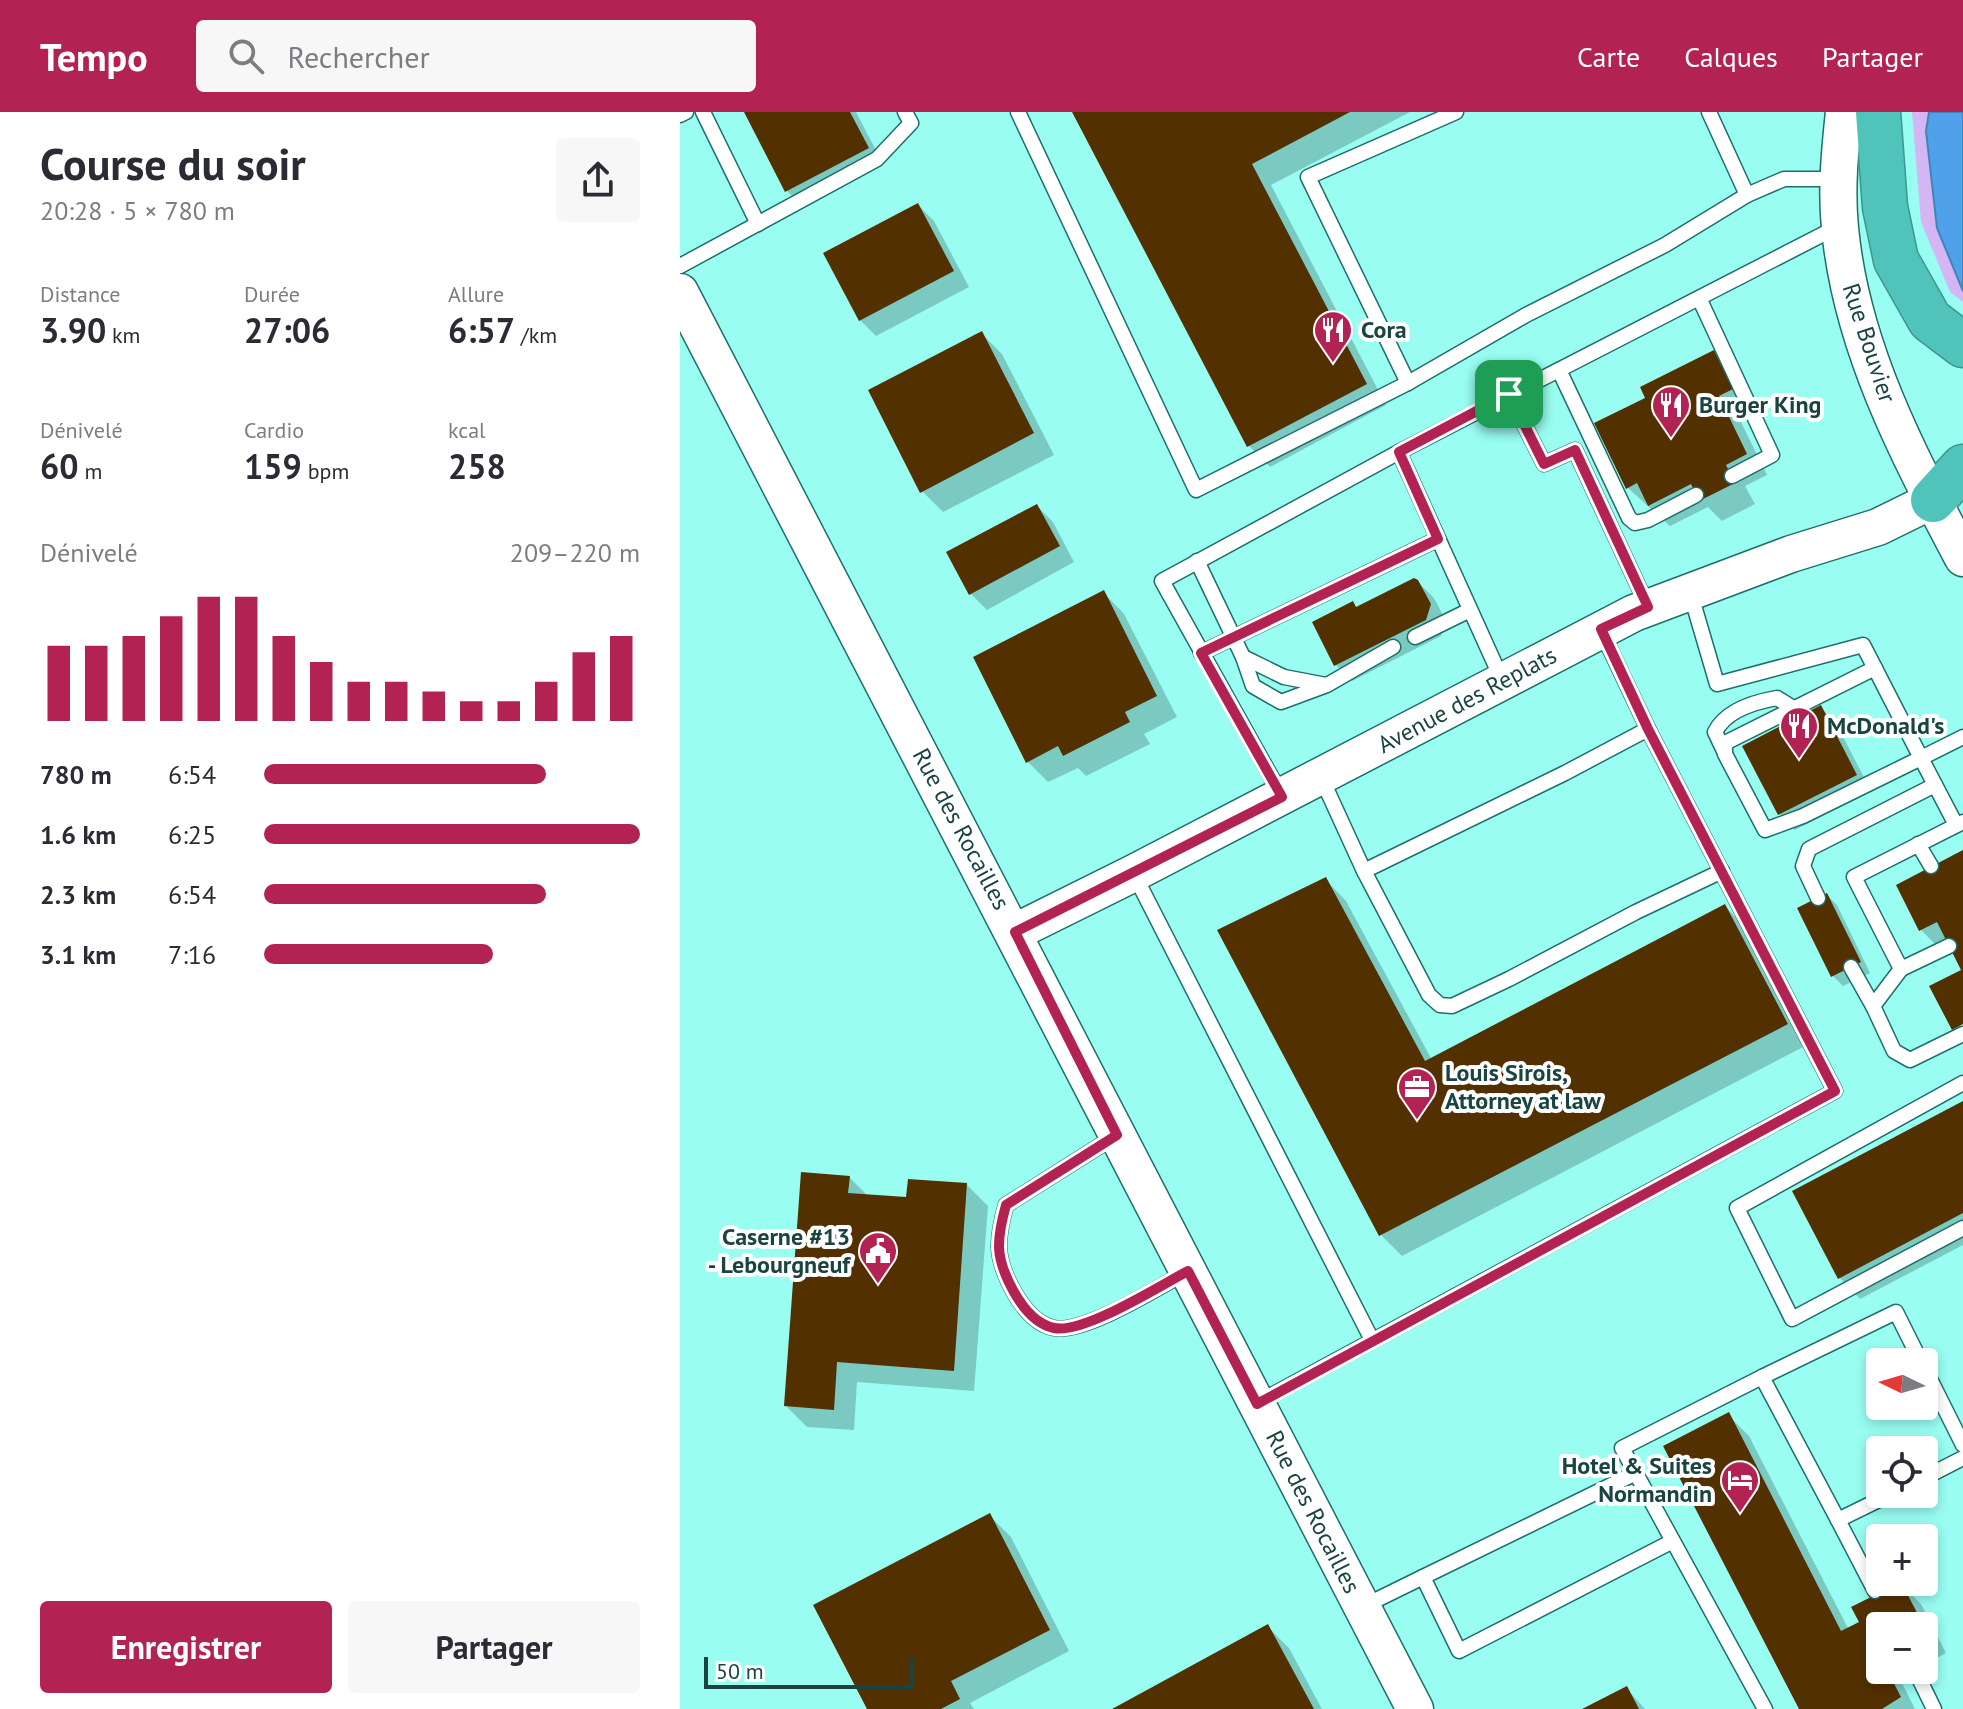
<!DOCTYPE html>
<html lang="fr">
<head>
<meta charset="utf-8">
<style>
  body { margin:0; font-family:"PT Sans",sans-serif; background:#f7f7f7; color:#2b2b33; height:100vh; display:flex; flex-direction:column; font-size:30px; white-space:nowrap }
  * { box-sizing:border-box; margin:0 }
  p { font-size:26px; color:#7c7c81 }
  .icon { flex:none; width:44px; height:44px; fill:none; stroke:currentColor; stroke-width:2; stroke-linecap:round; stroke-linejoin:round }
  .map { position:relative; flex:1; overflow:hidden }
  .sheet { display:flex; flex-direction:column; background:#fff; width:680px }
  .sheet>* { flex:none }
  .needle { width:52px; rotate:275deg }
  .controls { position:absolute; left:1186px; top:1236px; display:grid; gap:16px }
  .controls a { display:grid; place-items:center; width:72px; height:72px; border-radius:8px; background:#fff; box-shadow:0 4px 12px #0003; font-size:40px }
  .scale { position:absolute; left:24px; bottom:20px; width:210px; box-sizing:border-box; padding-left:8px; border:4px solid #194440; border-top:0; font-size:22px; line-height:28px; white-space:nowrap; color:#194440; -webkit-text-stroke:6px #fff; paint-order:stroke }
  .pin { position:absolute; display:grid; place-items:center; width:68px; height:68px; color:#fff; margin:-34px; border-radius:16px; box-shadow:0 4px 12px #0006 }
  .round { display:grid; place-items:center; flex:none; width:84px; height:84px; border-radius:8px; background:#f7f7f7 }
  .summary { display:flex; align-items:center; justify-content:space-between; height:136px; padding:0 40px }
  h1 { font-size:44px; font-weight:800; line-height:60px }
  .figures { display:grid; grid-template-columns:repeat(3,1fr); gap:12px; height:136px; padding:8px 40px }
  .figures div { display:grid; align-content:center }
  .figures b { font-size:34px; font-weight:800 }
  .figures small { font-size:22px; font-weight:400 }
  .figures p { font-size:22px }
  .chart { height:224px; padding:16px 40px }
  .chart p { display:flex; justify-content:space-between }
  .chart svg { width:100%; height:144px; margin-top:8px; stroke:#b22353; stroke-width:6 }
  .cta { display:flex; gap:16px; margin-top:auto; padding:16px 40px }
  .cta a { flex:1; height:92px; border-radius:8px; background:#b22353; color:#fff; font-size:32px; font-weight:800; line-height:92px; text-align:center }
  .cta a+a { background:#f7f7f7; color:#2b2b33 }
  ul { padding:0 40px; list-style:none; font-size:26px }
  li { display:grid; grid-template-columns:128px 96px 1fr; align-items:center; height:60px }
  li i { height:20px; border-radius:10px; background:#b22353 }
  header { display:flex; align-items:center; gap:48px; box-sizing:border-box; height:112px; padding:0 40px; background:#b22353; color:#fff }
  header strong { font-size:38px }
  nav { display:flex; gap:44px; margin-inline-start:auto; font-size:28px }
  .search { width:560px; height:72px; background:#f7f7f7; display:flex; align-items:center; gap:20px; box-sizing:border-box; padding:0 28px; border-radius:8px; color:#7c7c81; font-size:30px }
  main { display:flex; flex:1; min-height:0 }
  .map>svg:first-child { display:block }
  .green { fill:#d5b6f4 }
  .water { fill:#4fa2ea; stroke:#3f86b7; stroke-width:2 }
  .shadow { fill:#0003 }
  .building { fill:#533000 }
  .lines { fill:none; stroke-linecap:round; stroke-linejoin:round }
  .service-casing { stroke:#1e6f69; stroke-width:17 }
  .tertiary-casing { stroke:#1e6f69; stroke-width:39 }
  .motorway-casing { stroke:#3d978f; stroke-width:47 }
  .service { stroke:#fff; stroke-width:14 }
  .tertiary { stroke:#fff; stroke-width:36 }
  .motorway { stroke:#50c4ba; stroke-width:44 }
  .route-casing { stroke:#fff; stroke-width:16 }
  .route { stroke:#b22353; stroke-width:10 }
  .labels { text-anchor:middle; stroke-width:8; stroke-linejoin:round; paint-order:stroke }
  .poi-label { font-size:24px; font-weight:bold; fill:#194440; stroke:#fff; text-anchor:start }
  .street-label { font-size:24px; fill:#194440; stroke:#fff }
</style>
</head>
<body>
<header>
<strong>Tempo</strong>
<div class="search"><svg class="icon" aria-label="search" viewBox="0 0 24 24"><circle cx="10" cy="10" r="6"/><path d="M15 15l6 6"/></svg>Rechercher</div>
<nav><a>Carte</a><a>Calques</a><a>Partager</a></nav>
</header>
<main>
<section class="sheet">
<div class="summary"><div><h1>Course du soir</h1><p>20:28 · 5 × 780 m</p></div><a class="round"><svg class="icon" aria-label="share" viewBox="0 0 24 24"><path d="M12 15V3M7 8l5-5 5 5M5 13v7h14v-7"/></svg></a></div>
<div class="figures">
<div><p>Distance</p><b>3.90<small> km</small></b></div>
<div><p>Durée</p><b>27:06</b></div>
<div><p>Allure</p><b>6:57<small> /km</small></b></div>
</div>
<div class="figures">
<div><p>Dénivelé</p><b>60<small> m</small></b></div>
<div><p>Cardio</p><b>159<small> bpm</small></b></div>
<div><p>kcal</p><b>258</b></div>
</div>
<div class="chart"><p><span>Dénivelé</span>209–220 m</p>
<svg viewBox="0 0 160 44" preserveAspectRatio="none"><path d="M5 44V21M15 44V21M25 44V18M35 44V12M45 44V6M55 44V6M65 44V18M75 44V26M85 44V32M95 44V32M105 44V35M115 44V38M125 44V38M135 44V32M145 44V23M155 44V18"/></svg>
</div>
<ul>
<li><b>780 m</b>6:54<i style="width:75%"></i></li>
<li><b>1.6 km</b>6:25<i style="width:100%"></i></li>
<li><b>2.3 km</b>6:54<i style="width:75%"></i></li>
<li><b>3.1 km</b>7:16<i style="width:61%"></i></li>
</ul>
<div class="cta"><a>Enregistrer</a><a>Partager</a></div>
</section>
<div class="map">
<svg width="1283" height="1597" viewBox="0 0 1283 1597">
  <rect width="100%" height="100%" fill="#99fdf2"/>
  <!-- green -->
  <polygon class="green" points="1232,0 1283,0 1283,190 1270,180 1241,110"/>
  <!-- water -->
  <polygon class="water" points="1249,0 1283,0 1283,179 1257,116 1246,19"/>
  <!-- shadow -->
  <g class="shadow">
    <polygon points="66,0 176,0 203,52 122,94 106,78"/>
    <polygon points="394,0 730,0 591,73 706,293 590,355 569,334"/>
    <polygon points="238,93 254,109 289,175 196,224 180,208"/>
    <polygon points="301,221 322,242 374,343 263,400 242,379"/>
    <polygon points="1034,241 1055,262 1073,299 1059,306 1087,363 1065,374 1075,392 1042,409 1028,395 990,414 948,376 968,287"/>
    <polygon points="357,394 373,410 394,450 307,498 291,482"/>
    <polygon points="737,469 754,486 766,509 761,524 672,569 656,553 634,511 673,492 678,497"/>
    <polygon points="424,481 444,502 497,605 464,622 470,632 406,664 398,656 368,670 347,649"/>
    <polygon points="1140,595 1156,611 1191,679 1115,718 1100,702"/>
    <polygon points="1283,740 1283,857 1271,834 1262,839 1241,818"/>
    <polygon points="646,768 666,789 752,948 1045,794 1065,815 1127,933 722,1144 701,1123"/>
    <polygon points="1147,783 1157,793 1190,861 1163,874 1153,864"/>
    <polygon points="1283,991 1283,1133 1180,1187 1160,1166"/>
    <polygon points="169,1065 188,1084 228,1087 287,1073 308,1094 294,1279 177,1270 174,1318 127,1315 106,1294"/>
    <polygon points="1048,1303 1069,1324 1169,1518 1182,1511 1220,1471 1241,1492 1266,1541 1244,1553 1244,1514 1200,1514 1200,1558 1233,1558 1219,1565 1235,1597 1121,1597"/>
    <polygon points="310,1404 331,1425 389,1539 290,1591 294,1597 190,1597"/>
    <polygon points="588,1515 609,1536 642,1597 436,1597"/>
    <polygon points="946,1576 965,1597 907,1597"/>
  </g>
  <!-- building -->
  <g class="building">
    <polygon points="64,0 170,0 189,36 105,80"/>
    <polygon points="392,0 670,0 572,52 687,272 567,335"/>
    <polygon points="238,91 274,159 179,209 143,141"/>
    <polygon points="302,219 354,321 240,381 188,278"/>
    <polygon points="1034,238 1053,277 1039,284 1067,342 1046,353 1055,371 1019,389 1011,372 968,394 957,371 946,377 914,311 965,286 960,275"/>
    <polygon points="357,392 380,434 289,483 266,440"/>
    <polygon points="734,466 738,468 751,492 746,508 654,554 632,510 673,489 676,495"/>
    <polygon points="424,478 477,584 445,600 450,610 383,644 378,634 346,651 293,545"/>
    <polygon points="1141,593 1177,663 1098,703 1062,634"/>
    <polygon points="1283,738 1283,912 1272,918 1249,874 1281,858 1257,810 1239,819 1216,773"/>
    <polygon points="646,765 745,949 1045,792 1108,912 699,1124 537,818"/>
    <polygon points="1147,781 1181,850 1151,865 1117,796"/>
    <polygon points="1283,989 1283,1101 1158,1167 1112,1079"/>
    <polygon points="121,1060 170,1064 168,1081 226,1085 228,1067 287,1071 274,1259 157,1250 154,1298 104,1294"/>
    <polygon points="1049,1300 1161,1519 1179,1510 1171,1495 1221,1470 1244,1514 1200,1514 1200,1558 1207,1558 1221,1585 1202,1597 1119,1597 983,1334"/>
    <polygon points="310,1401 370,1518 271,1569 280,1587 261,1597 187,1597 133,1493"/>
    <polygon points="588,1512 634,1597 432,1597"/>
    <polygon points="947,1574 959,1597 902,1597"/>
  </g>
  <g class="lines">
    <defs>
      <g id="service">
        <polyline points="23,0 78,112"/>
        <polyline points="338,0 516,378 728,271"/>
        <polyline points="776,0 628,65 728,271 846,203 985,133 1067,83 1104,67 1158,67"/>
        <polyline points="1029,0 1067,83"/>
        <polyline points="0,3 6,0"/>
        <polyline points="0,154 197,47 231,11 225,0"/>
        <polyline points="1020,188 1092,343 1052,364"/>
        <polyline points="879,258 949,406 955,411 968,408 1016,383"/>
        <polyline points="829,282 864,352 895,338 968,495"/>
        <polyline points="517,449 563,545 573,574 601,590 647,573 713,535"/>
        <polyline points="1010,480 1037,572 1183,533 1241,646 1283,625"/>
        <polyline points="735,525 790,498"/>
        <polyline points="521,541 758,427"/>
        <polyline points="563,545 604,565 646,573"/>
        <polyline points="1195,556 1045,631 1045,642 1085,718 1123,704 1241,646 1276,713"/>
        <polyline points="823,570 719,340 1159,114"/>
        <polyline points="968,617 885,661 684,759 749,883 760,893 772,894 829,867 956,800 1042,759"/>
        <path d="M 1045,641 L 1035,620 C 1046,598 1074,590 1097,586 L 1113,596"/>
        <polyline points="641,665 684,759"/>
        <polyline points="602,684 482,469 719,340"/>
        <polyline points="1238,732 1251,754"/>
        <polyline points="454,762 692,1228"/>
        <polyline points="1138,786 1123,754 1129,737 1255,673"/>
        <polyline points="1269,834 1221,857 1174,765 1283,710"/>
        <polyline points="1171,855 1193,894"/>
        <polyline points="1221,857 1193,894 1214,939 1230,948 1283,922"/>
        <polyline points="1283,971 1057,1096 1112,1207 1283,1116"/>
        <path d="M 437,1023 L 326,1093 C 316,1129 315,1146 334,1180 C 343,1196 355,1212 374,1216 C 404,1222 479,1175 508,1159"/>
        <polyline points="1244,1255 1283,1333"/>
        <polyline points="1082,1265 942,1336 1085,1597"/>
        <polyline points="579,1290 1155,979 968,617 921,518"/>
        <polyline points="954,1362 743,1465 779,1539 991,1430"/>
        <polyline points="1244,1366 1283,1346"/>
        <polyline points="1158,1408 1082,1265 1216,1200 1241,1250"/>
        <polyline points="1195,1479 1158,1408 1211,1382"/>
        <polyline points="682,1495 743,1465"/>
        <polyline points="1235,1558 1254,1597"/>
      </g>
      <g id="tertiary">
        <path d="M 1164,0 C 1160,38 1156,77 1160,116 C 1171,235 1228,342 1283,446"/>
        <path d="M 0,180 C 247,651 491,1124 735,1597"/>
        <polyline points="335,820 454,761 954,501 1111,442 1198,415 1253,388"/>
      </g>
      <g id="motorway">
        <polyline points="1198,0 1205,95 1216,148 1250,208 1283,233"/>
        <polyline points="1253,388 1283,355"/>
      </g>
    </defs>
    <!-- service casing -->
    <use href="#service" class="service-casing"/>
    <!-- tertiary casing -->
    <use href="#tertiary" class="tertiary-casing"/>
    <!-- motorway casing -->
    <use href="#motorway" class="motorway-casing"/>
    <!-- service -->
    <use href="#service" class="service"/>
    <!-- tertiary -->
    <use href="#tertiary" class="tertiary"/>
    <!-- motorway -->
    <use href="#motorway" class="motorway"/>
  </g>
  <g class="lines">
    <defs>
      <path id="route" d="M 829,282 L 864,352 L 895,338 L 968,495 L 921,517 L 968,617 L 1155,979 L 577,1292 L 508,1159 C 479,1174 404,1222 374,1216 C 355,1212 343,1196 334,1180 C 315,1146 316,1129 326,1093 L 437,1023 L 335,820 L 602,685 L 521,541 L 758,427 L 719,340 Z"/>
    </defs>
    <!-- route casing -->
    <use href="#route" class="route-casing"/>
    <!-- route -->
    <use href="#route" class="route"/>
  </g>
  <!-- icons -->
  <defs>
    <symbol id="restaurant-pin" viewBox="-11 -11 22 30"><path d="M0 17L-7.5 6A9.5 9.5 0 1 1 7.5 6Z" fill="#b22353" stroke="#fff"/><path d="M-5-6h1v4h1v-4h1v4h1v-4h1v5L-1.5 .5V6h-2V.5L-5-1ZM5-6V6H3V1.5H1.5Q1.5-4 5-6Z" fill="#fff"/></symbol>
    <symbol id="office-pin" viewBox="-11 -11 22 30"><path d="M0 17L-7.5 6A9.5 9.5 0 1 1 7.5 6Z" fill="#b22353" stroke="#fff"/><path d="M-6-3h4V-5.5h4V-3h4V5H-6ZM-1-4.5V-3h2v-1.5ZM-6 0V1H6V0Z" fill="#fff"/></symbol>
    <symbol id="civic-pin" viewBox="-11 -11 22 30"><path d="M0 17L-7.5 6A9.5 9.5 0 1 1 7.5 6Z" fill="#b22353" stroke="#fff"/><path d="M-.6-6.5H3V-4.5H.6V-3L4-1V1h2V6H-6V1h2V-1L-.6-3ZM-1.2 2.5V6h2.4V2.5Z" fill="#fff"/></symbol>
    <symbol id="hotel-pin" viewBox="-11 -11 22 30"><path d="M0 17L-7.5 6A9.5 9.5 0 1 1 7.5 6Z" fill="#b22353" stroke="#fff"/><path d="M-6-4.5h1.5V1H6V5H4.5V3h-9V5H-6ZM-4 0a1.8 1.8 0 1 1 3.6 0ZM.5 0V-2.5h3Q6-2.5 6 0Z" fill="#fff"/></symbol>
  </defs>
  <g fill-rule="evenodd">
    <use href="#restaurant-pin" x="631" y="196" width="44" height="60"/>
    <use href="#restaurant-pin" x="969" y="271" width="44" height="60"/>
    <use href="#restaurant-pin" x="1097" y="592" width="44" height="60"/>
    <use href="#office-pin" x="715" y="953" width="44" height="60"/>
    <use href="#civic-pin" x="176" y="1117" width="44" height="60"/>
    <use href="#hotel-pin" x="1038" y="1346" width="44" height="60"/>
  </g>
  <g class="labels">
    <!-- poi labels -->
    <g class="poi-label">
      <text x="681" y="226">Cora</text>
      <text x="1019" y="301">Burger King</text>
      <text x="1147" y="622">McDonald's</text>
      <text x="765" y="969">Louis Sirois,<tspan x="765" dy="28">Attorney at law</tspan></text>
      <text x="170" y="1133" text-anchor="end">Caserne #13<tspan x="170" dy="28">- Lebourgneuf</tspan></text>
      <text x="1032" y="1362" text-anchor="end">Hotel &amp; Suites<tspan x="1032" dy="28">Normandin</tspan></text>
    </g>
    <!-- street labels -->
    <g class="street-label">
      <text transform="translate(1189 231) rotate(72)" y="8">Rue Bouvier</text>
      <text transform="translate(787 588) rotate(-28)" y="8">Avenue des Replats</text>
      <text transform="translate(281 717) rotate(62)" y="8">Rue des Rocailles</text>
      <text transform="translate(633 1400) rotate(63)" y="8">Rue des Rocailles</text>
    </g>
  </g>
</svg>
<div class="controls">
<a><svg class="needle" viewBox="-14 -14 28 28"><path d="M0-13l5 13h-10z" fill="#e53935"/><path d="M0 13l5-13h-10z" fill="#7c7c81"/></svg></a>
<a><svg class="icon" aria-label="locate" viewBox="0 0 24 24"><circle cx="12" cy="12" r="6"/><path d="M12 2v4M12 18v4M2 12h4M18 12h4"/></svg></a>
<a>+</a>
<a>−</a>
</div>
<div class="scale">50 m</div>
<div class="pin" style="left:829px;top:282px;background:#1e9e55"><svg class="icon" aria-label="arrive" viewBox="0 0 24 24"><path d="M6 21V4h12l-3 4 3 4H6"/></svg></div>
</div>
</main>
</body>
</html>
